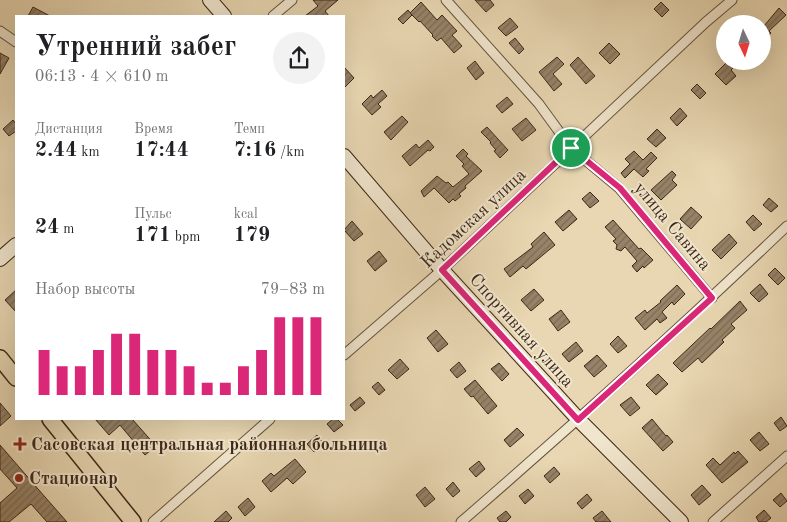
<!DOCTYPE html>
<html lang="ru">
<head>
<meta charset="utf-8">
<style>
  body { margin:0; font-family:"Old Standard TT",serif; background:#f2f2f2; color:#202124; height:100vh; display:flex; flex-direction:column; font-size:19px; white-space:nowrap }
  * { box-sizing:border-box; margin:0 }
  p { font-size:16px; color:#757577 }
  .icon { flex:none; width:28px; height:28px; fill:none; stroke:currentColor; stroke-width:2; stroke-linecap:round; stroke-linejoin:round }
  .map { position:relative; flex:1; overflow:hidden }
  .details { position:absolute; left:15px; top:15px; width:330px; height:405px; display:flex; flex-direction:column; background:#fff; border-radius:0px; box-shadow:0 5px 20px #0002 }
  .details>* { flex:none }
  .needle { width:32px; rotate:176deg }
  .tools { position:absolute; left:716px; top:15px; display:grid; gap:10px }
  .tools a { display:grid; place-items:center; width:55px; height:55px; border-radius:50%; background:#fff; box-shadow:0 5px 20px #0002; font-size:25px }
  .pin { position:absolute; display:grid; place-items:center; width:42px; height:42px; color:#fff; margin:-21px; border:2px solid #fff; border-radius:50%; box-shadow:0 1px 5px #0007 }
  .round { display:grid; place-items:center; flex:none; width:52px; height:52px; border-radius:26px; background:#f2f2f2 }
  .headline { display:flex; align-items:center; justify-content:space-between; height:85px; padding:0 20px }
  h1 { font-size:28px; font-weight:700; line-height:38px }
  .metrics { display:grid; grid-template-columns:repeat(3,1fr); gap:8px; height:85px; padding:5px 20px }
  .metrics div { display:grid; align-content:center }
  .metrics b { font-size:21px; font-weight:700 }
  .metrics small { font-size:14px; font-weight:400 }
  .metrics p { font-size:14px }
  .chart { height:140px; padding:10px 20px }
  .chart p { display:flex; justify-content:space-between }
  .chart svg { width:100%; height:90px; margin-top:5px; stroke:#db2777; stroke-width:6 }
  .map>svg:first-child { display:block }
  .building { fill:url(#building-hatch); stroke:#3d2718 }
  .lines { fill:none; stroke-linecap:round; stroke-linejoin:round }
  .street-casing { stroke:#68533e; stroke-width:11 }
  .secondary-casing { stroke:#3d2718; stroke-width:16 }
  .primary-casing { stroke:#3d2718; stroke-width:18 }
  .street { stroke:#f0e5cd; stroke-width:9 }
  .secondary { stroke:#f0e5cd; stroke-width:14 }
  .primary { stroke:#e8d7b2; stroke-width:15 }
  .route-casing { stroke:#fff; stroke-width:10 }
  .route { stroke:#db2777; stroke-width:6 }
  .poi-dot { fill:#8f2418; stroke:#f0e5cd; stroke-width:2 }
  .labels { text-anchor:middle; stroke-width:4; stroke-linejoin:round; paint-order:stroke }
  .street-label { font-size:18px; fill:#3d2718; stroke:#f0e5cd }
  .poi-label { font-size:18px; font-weight:bold; fill:#3d2718; stroke:#f0e5cd; text-anchor:start }
</style>
</head>
<body>
<div class="map">
<svg width="787" height="522" viewBox="0 0 787 522">
  <defs>
    <pattern id="building-hatch" width="6" height="6" patternUnits="userSpaceOnUse" patternTransform="scale(1.25)"><rect width="6" height="6" fill="#968368"/><path d="M-1 1l2-2M0 6l6-6M5 7l2-2" fill="none" stroke="#7c6b55"/></pattern>
  </defs>
  <rect width="100%" height="100%" fill="#e8d7b2"/>
  <filter id="stains"><feTurbulence type="fractalNoise" baseFrequency=".004" numOctaves="4"/><feColorMatrix values="0 0 0 0 .2 0 0 0 0 .09 0 0 0 0 .02 0 0 0 .5 -.17"/></filter>
  <radialGradient id="worn" r=".72"><stop offset=".6" stop-color="#630" stop-opacity="0"/><stop offset="1" stop-color="#630" stop-opacity=".3"/></radialGradient>
  <!-- building -->
  <g class="building">
    <polygon points="313,0 338,0 325,11 329,16 305,16 318,6"/>
    <polygon points="475,0 490,0 494,5 486,12"/>
    <polygon points="421,2 437,20 442,15 457,31 452,35 462,46 454,53 441,38 437,41 432,36 433,35 420,21 419,22 410,13"/>
    <polygon points="661,2 669,10 662,17 654,9"/>
    <polygon points="33,7 50,16 28,16"/>
    <polygon points="779,8 786,15 769,31 771,33 762,42 762,24 764,26"/>
    <polygon points="408,10 412,15 403,24 398,19"/>
    <polygon points="510,18 518,27 506,36 498,28"/>
    <polygon points="515,38 524,49 519,54 509,43"/>
    <polygon points="609,43 620,54 610,64 599,53"/>
    <polygon points="0,53 9,58 0,74"/>
    <polygon points="557,57 564,64 553,74 562,84 554,91 539,72"/>
    <polygon points="578,57 595,76 586,84 570,65"/>
    <polygon points="475,61 484,73 476,80 467,68"/>
    <polygon points="728,61 740,61 731,70 736,76 726,85 715,74"/>
    <polygon points="344,67 354,78 344,88"/>
    <polygon points="697,84 706,93 700,99 691,90"/>
    <polygon points="382,90 387,96 378,104 381,107 372,115 362,104 371,95 373,98"/>
    <polygon points="507,97 513,104 502,113 496,106"/>
    <polygon points="680,108 687,116 677,126 670,118"/>
    <polygon points="402,116 408,122 391,140 384,132"/>
    <polygon points="526,118 536,130 522,141 512,129"/>
    <polygon points="13,120 16,124 16,131 9,136 3,129"/>
    <polygon points="487,127 508,150 500,158 494,151 496,150 490,143 491,142 481,132"/>
    <polygon points="657,129 666,138 656,147 647,139"/>
    <polygon points="428,140 434,147 430,151 428,150 410,166 402,156 416,144 419,148"/>
    <polygon points="463,149 468,154 466,156 482,171 465,186 466,188 459,194 461,196 455,201 453,199 449,203 434,188 424,197 421,191 437,176 446,183 448,182 453,187 469,174 462,166 464,164 456,156"/>
    <polygon points="634,151 643,160 651,152 657,158 646,169 649,171 643,177 634,169 625,178 621,173 630,164 625,159"/>
    <polygon points="672,171 676,175 672,180 677,185 661,200 651,190"/>
    <polygon points="590,192 599,201 590,208 582,199"/>
    <polygon points="769,198 778,206 771,212 763,205"/>
    <polygon points="691,207 702,217 691,229 680,219"/>
    <polygon points="569,210 577,219 563,231 555,222"/>
    <polygon points="753,215 762,224 754,231 746,222"/>
    <polygon points="613,220 639,249 641,248 653,260 644,268 643,266 637,272 632,266 637,261 625,247 621,251 616,249 617,245 613,241 616,239 605,227"/>
    <polygon points="352,221 363,234 354,241 344,230"/>
    <polygon points="544,232 555,245 526,269 523,266 510,277 504,269 533,247 531,244"/>
    <polygon points="729,234 737,243 721,259 712,250"/>
    <polygon points="379,251 387,261 375,271 367,261"/>
    <polygon points="775,268 785,278 778,285 768,275"/>
    <polygon points="760,284 768,294 759,302 750,293"/>
    <polygon points="677,285 685,294 674,305 672,302 662,312 667,318 660,323 657,319 645,330 635,318 645,310 647,313 661,302 660,301"/>
    <polygon points="534,289 544,300 531,311 521,300"/>
    <polygon points="16,290 16,312 5,300"/>
    <polygon points="740,301 747,310 731,324 735,328 722,340 724,342 702,363 698,358 682,372 673,363 710,328 711,329"/>
    <polygon points="561,310 570,322 558,331 549,319"/>
    <polygon points="436,330 448,344 438,352 427,338"/>
    <polygon points="618,336 627,346 618,353 610,344"/>
    <polygon points="576,342 583,351 569,362 562,354"/>
    <polygon points="597,355 607,366 594,377 584,366"/>
    <polygon points="400,359 409,369 397,379 388,370"/>
    <polygon points="459,362 466,371 457,378 450,370"/>
    <polygon points="499,363 509,374 502,381 491,369"/>
    <polygon points="658,374 668,384 656,395 646,385"/>
    <polygon points="475,380 497,406 488,414 473,396 471,397 464,389"/>
    <polygon points="378,382 385,390 379,395 372,387"/>
    <polygon points="360,397 365,403 355,411 350,405"/>
    <polygon points="631,397 640,408 630,416 620,405"/>
    <polygon points="0,403 11,416 0,426"/>
    <polygon points="781,417 787,426 780,431 774,423"/>
    <polygon points="95,419 132,419 156,446 145,455 120,425 109,435"/>
    <polygon points="333,419 337,419 343,425 334,432 327,424"/>
    <polygon points="652,419 666,436 667,435 673,442 663,451 642,428"/>
    <polygon points="517,428 524,435 510,447 504,440"/>
    <polygon points="759,432 769,444 760,451 750,440"/>
    <polygon points="317,435 324,444 314,452 307,444"/>
    <polygon points="0,445 38,489 67,522 47,522 31,504 9,522 0,522 0,503 17,488 0,469"/>
    <polygon points="738,451 748,462 722,483 706,465 713,458 720,465 734,452 735,454"/>
    <polygon points="295,459 306,472 293,484 287,478 271,492 262,481 271,473 274,476"/>
    <polygon points="479,461 485,469 476,477 469,469"/>
    <polygon points="554,467 560,474 550,483 544,476"/>
    <polygon points="453,482 460,491 453,497 446,489"/>
    <polygon points="702,485 711,495 699,505 691,495"/>
    <polygon points="425,487 435,499 425,507 416,495"/>
    <polygon points="528,489 534,496 525,504 519,496"/>
    <polygon points="781,493 787,501 780,507 773,500"/>
    <polygon points="587,494 592,500 582,509 577,503"/>
    <polygon points="248,498 255,507 245,516 238,507"/>
    <polygon points="764,510 771,518 766,522 759,522 756,517"/>
    <polygon points="226,511 232,518 228,522 214,522"/>
    <polygon points="506,511 511,517 506,522 500,522 497,518"/>
    <polygon points="602,511 611,522 596,522 593,518"/>
  </g>
  <g class="lines">
    <defs>
      <g id="street">
        <polyline points="446,0 539,104 571,148 619,188 712,298"/>
        <polyline points="273,16 292,0"/>
        <polyline points="0,31 16,42"/>
        <polyline points="344,355 442,270 706,22 732,0"/>
        <polyline points="153,522 270,419"/>
        <path d="M 461,522 C 572,426 681,327 787,226"/>
        <polyline points="713,522 787,456"/>
      </g>
      <g id="secondary">
        <polyline points="210,0 224,16"/>
        <polyline points="344,156 442,270 579,420 681,522"/>
        <polyline points="0,259 16,245"/>
      </g>
      <g id="primary">
        <polyline points="0,358 16,378"/>
        <polyline points="50,419 133,522"/>
      </g>
    </defs>
    <!-- street casing -->
    <use href="#street" class="street-casing"/>
    <!-- secondary casing -->
    <use href="#secondary" class="secondary-casing"/>
    <!-- primary casing -->
    <use href="#primary" class="primary-casing"/>
    <!-- street -->
    <use href="#street" class="street"/>
    <!-- secondary -->
    <use href="#secondary" class="secondary"/>
    <!-- primary -->
    <use href="#primary" class="primary"/>
  </g>
  <g class="lines">
    <defs>
      <polygon id="route" points="571,148 620,188 712,298 578,420 442,270"/>
    </defs>
    <!-- route casing -->
    <use href="#route" class="route-casing"/>
    <!-- route -->
    <use href="#route" class="route"/>
  </g>
  <!-- markers -->
  <g class="poi-dot">
    <path d="M17.5 436.5h5v5h5v5h-5v5h-5v-5h-5v-5h5z"/>
    <circle cx="19" cy="478" r="5"/>
  </g>
  <g class="labels">
    <!-- street labels -->
    <g class="street-label">
      <text transform="translate(473 218) rotate(-43)" y="6">Кадомская улица</text>
      <text transform="translate(673 226) rotate(50)" y="6">улица Савина</text>
      <text transform="translate(522 330) rotate(48)" y="6">Спортивная улица</text>
    </g>
    <!-- poi labels -->
    <g class="poi-label">
      <text x="31" y="450">Сасовская центральная районная больница</text>
      <text x="29" y="484">Стационар</text>
    </g>
  </g>
  <rect width="100%" height="100%" filter="url(#stains)"/>
  <rect width="100%" height="100%" fill="url(#worn)"/>
</svg>
<div class="tools">
<a><svg class="needle" viewBox="-14 -14 28 28"><path d="M0-13l5 13h-10z" fill="#e53935"/><path d="M0 13l5-13h-10z" fill="#757577"/></svg></a>
</div>
<div class="pin" style="left:571px;top:148px;background:#1e9e55"><svg class="icon" aria-label="arrive" viewBox="0 0 24 24"><path d="M6 21V4h12l-3 4 3 4H6"/></svg></div>
<section class="details">
<div class="headline"><div><h1>Утренний забег</h1><p>06:13 · 4 × 610 m</p></div><a class="round"><svg class="icon" aria-label="share" viewBox="0 0 24 24"><path d="M12 15V3M7 8l5-5 5 5M5 13v7h14v-7"/></svg></a></div>
<div class="metrics">
<div><p>Дистанция</p><b>2.44<small> km</small></b></div>
<div><p>Время</p><b>17:44</b></div>
<div><p>Темп</p><b>7:16<small> /km</small></b></div>
</div>
<div class="metrics">
<div><b>24<small> m</small></b></div>
<div><p>Пульс</p><b>171<small> bpm</small></b></div>
<div><p>kcal</p><b>179</b></div>
</div>
<div class="chart"><p><span>Набор высоты</span>79–83 m</p>
<svg viewBox="0 0 160 44" preserveAspectRatio="none"><path d="M5 44V22M15 44V30M25 44V30M35 44V22M45 44V14M55 44V14M65 44V22M75 44V22M85 44V30M95 44V38M105 44V38M115 44V30M125 44V22M135 44V6M145 44V6M155 44V6"/></svg>
</div>
</section>
</div>
</body>
</html>
